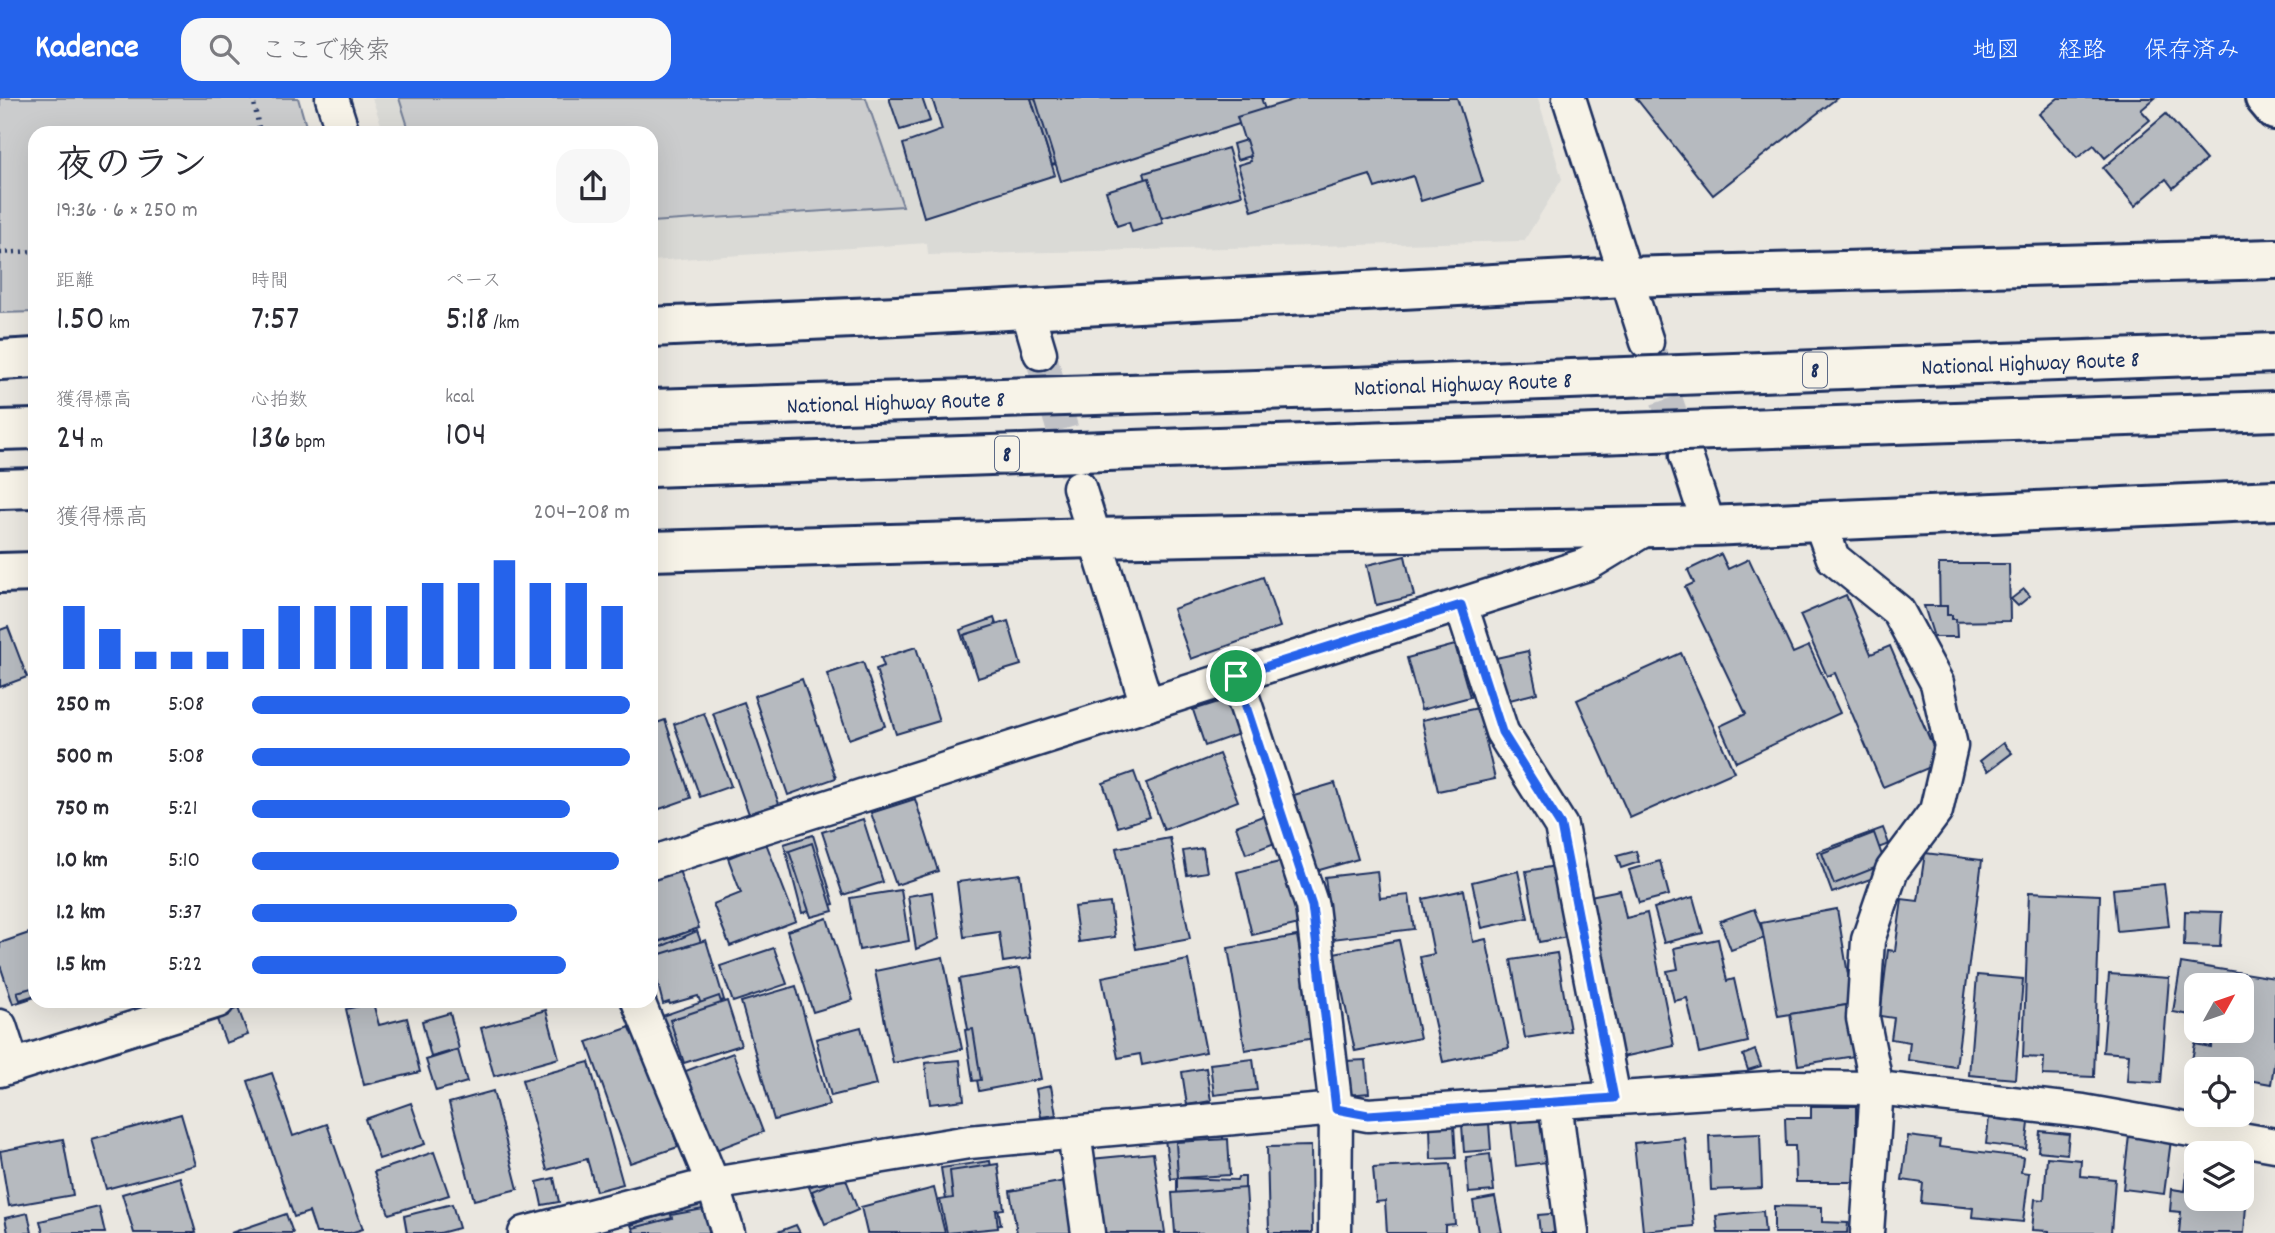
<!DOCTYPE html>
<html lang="ja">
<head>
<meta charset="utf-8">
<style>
  body { margin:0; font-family:Dekko,"Klee One",sans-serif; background:#f7f7f7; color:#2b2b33; height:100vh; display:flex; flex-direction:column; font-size:26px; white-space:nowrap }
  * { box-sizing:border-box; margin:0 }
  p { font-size:23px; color:#7c7c81 }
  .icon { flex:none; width:38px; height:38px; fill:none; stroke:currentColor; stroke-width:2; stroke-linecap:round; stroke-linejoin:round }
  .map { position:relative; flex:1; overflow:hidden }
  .details { position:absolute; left:28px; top:28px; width:630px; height:882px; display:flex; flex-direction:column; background:#fff; border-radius:21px; box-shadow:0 7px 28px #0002 }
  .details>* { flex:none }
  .needle { width:46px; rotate:50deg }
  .fabs { position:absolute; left:2184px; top:875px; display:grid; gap:14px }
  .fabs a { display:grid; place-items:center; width:70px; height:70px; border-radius:14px; background:#fff; box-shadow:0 7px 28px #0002; font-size:35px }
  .pin { position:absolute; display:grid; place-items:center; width:60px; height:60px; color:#fff; margin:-30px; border:4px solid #fff; border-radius:50%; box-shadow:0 2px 7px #0007 }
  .round { display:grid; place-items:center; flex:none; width:74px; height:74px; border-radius:21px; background:#f7f7f7 }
  .summary { display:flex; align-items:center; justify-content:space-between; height:119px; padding:0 28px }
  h1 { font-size:38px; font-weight:600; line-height:52px }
  .stats { display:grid; grid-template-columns:repeat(3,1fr); gap:10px; height:119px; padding:7px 28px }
  .stats div { display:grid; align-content:center }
  .stats b { font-size:35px; font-weight:600 }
  .stats small { font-size:19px; font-weight:400 }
  .stats p { font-size:19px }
  .chart { height:196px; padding:14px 28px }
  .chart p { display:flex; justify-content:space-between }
  .chart svg { width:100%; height:126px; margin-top:7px; stroke:#2563eb; stroke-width:6 }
  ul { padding:0 28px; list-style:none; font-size:23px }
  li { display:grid; grid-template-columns:112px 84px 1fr; align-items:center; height:52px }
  li i { height:18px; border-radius:9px; background:#2563eb }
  header { display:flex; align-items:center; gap:42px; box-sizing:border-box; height:98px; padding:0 35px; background:#2563eb; color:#fff }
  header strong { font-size:33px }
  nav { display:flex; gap:38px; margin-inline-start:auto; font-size:24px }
  .search { width:490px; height:63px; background:#f7f7f7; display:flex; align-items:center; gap:18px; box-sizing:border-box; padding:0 24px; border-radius:21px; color:#7c7c81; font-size:26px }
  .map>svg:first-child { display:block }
  .built { fill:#dadad6 }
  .green { fill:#cbcccd; stroke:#737e96; stroke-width:2 }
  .building { fill:#b6babf; stroke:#1b2f5e; stroke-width:2 }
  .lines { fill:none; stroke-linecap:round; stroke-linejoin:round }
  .street-tunnel { stroke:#c1c2c6; stroke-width:32; stroke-dasharray:32 16; stroke-linecap:butt }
  .street-casing { stroke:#1b2f5e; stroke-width:37 }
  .secondary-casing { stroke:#1b2f5e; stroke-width:44 }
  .highway-casing { stroke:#1b2f5e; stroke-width:44 }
  .path { stroke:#1b2f5e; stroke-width:4.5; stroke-dasharray:2 5; stroke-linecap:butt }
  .street { stroke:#f7f3e8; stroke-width:32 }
  .secondary { stroke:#f7f3e8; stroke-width:38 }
  .highway { stroke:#f7f3e8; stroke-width:38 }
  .highway-bridge-casing { stroke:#1b2f5e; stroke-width:44; stroke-linecap:butt }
  .highway-bridge { stroke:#f7f3e8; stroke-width:38 }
  .route-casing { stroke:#fff; stroke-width:14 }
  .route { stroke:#2563eb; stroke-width:9 }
  .labels { text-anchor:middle; stroke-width:5; stroke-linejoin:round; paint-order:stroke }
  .shield { fill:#f7f3e8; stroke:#5d6a87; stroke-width:2 }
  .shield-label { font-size:21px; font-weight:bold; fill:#1b2f5e }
  .street-label { font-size:23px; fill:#1b2f5e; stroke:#f7f3e8 }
</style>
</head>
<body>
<header>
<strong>Kadence</strong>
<div class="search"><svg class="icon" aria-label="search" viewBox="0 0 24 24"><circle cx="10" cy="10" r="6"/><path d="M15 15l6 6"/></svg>ここで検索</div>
<nav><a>地図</a><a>経路</a><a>保存済み</a></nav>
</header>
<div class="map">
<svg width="2275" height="1135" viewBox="0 0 2275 1135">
  <rect width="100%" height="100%" fill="#eae7e0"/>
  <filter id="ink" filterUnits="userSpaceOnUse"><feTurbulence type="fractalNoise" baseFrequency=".0143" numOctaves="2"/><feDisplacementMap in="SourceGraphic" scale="14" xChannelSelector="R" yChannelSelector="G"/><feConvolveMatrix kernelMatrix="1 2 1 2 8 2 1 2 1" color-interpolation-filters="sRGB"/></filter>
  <g filter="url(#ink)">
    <!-- built -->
    <polygon class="built" points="372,0 1538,0 1562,81 1524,143 928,157 927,145 651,163 651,35 384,35"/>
    <!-- green -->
    <g class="green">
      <polygon points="0,0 298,0 308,35 35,35 35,214 0,215"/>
      <polygon points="399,0 866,0 903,108 651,124 651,35 410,35"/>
    </g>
    <!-- building -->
    <g class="building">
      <polygon points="889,0 922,0 930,23 900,32"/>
      <polygon points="932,0 1031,0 1055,77 924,119 903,46 942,32"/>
      <polygon points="1031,0 1263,0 1263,1 1052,67"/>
      <polygon points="1035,0 1261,0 1267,17 1061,83"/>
      <polygon points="1299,0 1457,0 1483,84 1421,103 1413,78 1375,90 1370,77 1252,113 1238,67 1251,63 1237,19"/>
      <polygon points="1636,0 1837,0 1713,97"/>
      <polygon points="2058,0 2155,0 2141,12 2150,22 2105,60 2094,47 2077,60 2039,16"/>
      <polygon points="2166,16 2206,62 2173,90 2166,81 2135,108 2103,70"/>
      <polygon points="1246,42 1251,58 1237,62 1233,46"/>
      <polygon points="1228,50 1242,97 1158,121 1144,75"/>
      <polygon points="1149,80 1163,125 1132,134 1129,124 1117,128 1106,93"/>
      <polygon points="1721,456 1728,471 1749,461 1793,555 1809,548 1840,615 1736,664 1720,628 1746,616 1685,489 1694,485 1688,472"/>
      <polygon points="1405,458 1414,498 1376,507 1367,467"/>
      <polygon points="1939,466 2009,466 2010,523 1940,524"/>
      <polygon points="1263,479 1280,529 1191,561 1173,511"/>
      <polygon points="2024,491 2030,498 2018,508 2011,501"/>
      <polygon points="1846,497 1871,556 1890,548 1940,665 1883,689 1835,575 1827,578 1800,517"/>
      <polygon points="1924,508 1947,508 1947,517 1952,517 1952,521 1956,521 1957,539 1934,539"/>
      <polygon points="994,520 1007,559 972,569 960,532"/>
      <polygon points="1008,523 1021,567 978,580 964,537"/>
      <polygon points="8,529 27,579 0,589 0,532"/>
      <polygon points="1455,547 1470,599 1421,612 1407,560"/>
      <polygon points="916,549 939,623 896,636 876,571 884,568 881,560"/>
      <polygon points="1528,553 1537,595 1506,603 1496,560"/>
      <polygon points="1681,555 1734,674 1630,720 1577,602"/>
      <polygon points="863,564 885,628 849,641 827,576"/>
      <polygon points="802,581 836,680 788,697 754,598"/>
      <polygon points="1228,601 1239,636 1205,648 1193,612"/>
      <polygon points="744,604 779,706 749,716 713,615"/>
      <polygon points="1478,610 1495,681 1438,693 1422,622"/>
      <polygon points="704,615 731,688 700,699 674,626"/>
      <polygon points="665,622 691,700 651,714 651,627"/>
      <polygon points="2003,645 2012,655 1988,673 1980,663"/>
      <polygon points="1219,656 1238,703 1164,732 1146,685"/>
      <polygon points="1134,674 1150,719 1118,729 1103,685"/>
      <polygon points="1335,685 1358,761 1316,773 1294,697"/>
      <polygon points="915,701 938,773 896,787 871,715"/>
      <polygon points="1265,717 1275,745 1246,756 1236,728"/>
      <polygon points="863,721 883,784 843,797 822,734"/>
      <polygon points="1883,730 1889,746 1878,750 1887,775 1832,795 1817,754"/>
      <polygon points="1874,735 1885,766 1834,786 1822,755"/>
      <polygon points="813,737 834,806 802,815 784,746"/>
      <polygon points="1170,740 1190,841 1136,851 1116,750"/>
      <polygon points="766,745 796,823 730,848 713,806 741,795 728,760"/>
      <polygon points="812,745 833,813 811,819 789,753"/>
      <polygon points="1203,750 1207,774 1187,777 1183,753"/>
      <polygon points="1636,753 1639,764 1621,770 1617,758"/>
      <polygon points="1925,755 1982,762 1956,969 1908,962 1910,944 1891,941 1894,920 1880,918 1888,852 1895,853 1902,801 1918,803"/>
      <polygon points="1284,763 1299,826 1252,837 1237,774"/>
      <polygon points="1660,763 1669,797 1639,805 1629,772"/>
      <polygon points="1556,768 1568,839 1539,844 1526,773"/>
      <polygon points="672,770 690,818 651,829 651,777"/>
      <polygon points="679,772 699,830 651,846 651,782"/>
      <polygon points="1377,773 1380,800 1409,797 1414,831 1333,841 1325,779"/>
      <polygon points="1518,773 1528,820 1482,830 1472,784"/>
      <polygon points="1020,776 1031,860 1003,864 999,834 964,839 957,784"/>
      <polygon points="2164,786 2169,828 2117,833 2113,791"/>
      <polygon points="901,792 909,843 859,852 850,800"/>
      <polygon points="1464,792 1473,844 1486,841 1509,950 1443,964 1420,859 1434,856 1423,801"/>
      <polygon points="1620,792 1626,820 1647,815 1674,948 1613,961 1580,800"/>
      <polygon points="932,794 939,841 916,851 908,798"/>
      <polygon points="2029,794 2100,797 2094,979 2043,977 2044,960 2023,959"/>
      <polygon points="1693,799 1703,835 1664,845 1654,810"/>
      <polygon points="1110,805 1115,839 1079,844 1074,809"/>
      <polygon points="1754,811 1765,840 1731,852 1720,823"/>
      <polygon points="1837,811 1853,906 1778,918 1761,825"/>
      <polygon points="2185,813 2222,814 2220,849 2184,848"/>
      <polygon points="827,820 853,902 813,914 787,833"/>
      <polygon points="693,832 697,844 651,858 651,847"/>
      <polygon points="35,833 35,899 13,906 0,867 0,845"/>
      <polygon points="697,833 714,881 662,896 651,853"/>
      <polygon points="1297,838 1315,940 1245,952 1228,850"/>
      <polygon points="1718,841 1727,883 1734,881 1748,944 1699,955 1687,900 1674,903 1667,873 1678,871 1674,850"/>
      <polygon points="706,842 724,902 702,909 698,898 670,906 669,904 663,906 651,859"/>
      <polygon points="1399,842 1420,940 1355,953 1334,855"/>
      <polygon points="774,850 787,886 733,904 720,868"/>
      <polygon points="1557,855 1570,933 1525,940 1511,862"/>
      <polygon points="943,859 962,951 893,965 875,873"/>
      <polygon points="1188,862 1206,954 1142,967 1140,956 1118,960 1102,879"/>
      <polygon points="2181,865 2275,880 2275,961 2271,986 2242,981 2242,971 2196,971 2196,985 2188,984 2195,946 2211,949 2214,933 2242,933 2242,887 2196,887 2196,918 2173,914"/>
      <polygon points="1020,870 1041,981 979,993 959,881"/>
      <polygon points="2109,876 2169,880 2161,985 2127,983 2129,956 2103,954"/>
      <polygon points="1977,877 2023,881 2015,981 1969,977"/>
      <polygon points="796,888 829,1007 774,1022 741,904"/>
      <polygon points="35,889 35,897 20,902 17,894"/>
      <polygon points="719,898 732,938 677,960 662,918"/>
      <polygon points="727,903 741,947 684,965 670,922"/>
      <polygon points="373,905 379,927 407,920 420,974 364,987 346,911"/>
      <polygon points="1853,906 1861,957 1798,967 1790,916"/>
      <polygon points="238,910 248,937 226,945 216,919"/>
      <polygon points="546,912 559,960 494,978 481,930"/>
      <polygon points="450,915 459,951 431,959 422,923"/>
      <polygon points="636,927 678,1049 630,1065 587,944"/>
      <polygon points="861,929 876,987 831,998 816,941"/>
      <polygon points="973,931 981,982 973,983 965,932"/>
      <polygon points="458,952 467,984 436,993 426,962"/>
      <polygon points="1755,952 1761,968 1748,972 1743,957"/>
      <polygon points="733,955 763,1034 713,1053 683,974"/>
      <polygon points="1253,961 1257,992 1214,997 1210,966"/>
      <polygon points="960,962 964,1002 930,1006 925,965"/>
      <polygon points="1366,962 1369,995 1348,997 1345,963"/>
      <polygon points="589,964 623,1086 596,1093 587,1061 547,1072 522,982"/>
      <polygon points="1206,970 1211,1003 1187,1007 1182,974"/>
      <polygon points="272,975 293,1038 327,1026 363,1131 350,1135 316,1135 309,1114 294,1119 248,983"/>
      <polygon points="1051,988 1056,1017 1041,1019 1036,991"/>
      <polygon points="493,993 518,1091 474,1102 449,1005"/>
      <polygon points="411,1005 425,1046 379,1061 365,1021"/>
      <polygon points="1811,1008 1856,1008 1856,1084 1796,1084 1795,1048 1786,1048 1785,1020 1811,1020"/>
      <polygon points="181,1016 196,1067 106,1091 92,1041"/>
      <polygon points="1541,1020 1547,1064 1516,1068 1511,1024"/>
      <polygon points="1989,1020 2029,1025 2026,1051 1986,1046"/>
      <polygon points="1489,1025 1491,1052 1464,1054 1462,1027"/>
      <polygon points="1454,1027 1456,1060 1431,1061 1430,1028"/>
      <polygon points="2040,1033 2069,1036 2067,1056 2038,1053"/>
      <polygon points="1222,1034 1228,1073 1171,1081 1165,1042"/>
      <polygon points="1760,1036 1762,1090 1711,1092 1709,1038"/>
      <polygon points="2129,1037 2171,1042 2164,1096 2123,1091"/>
      <polygon points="1908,1038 1940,1042 1939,1049 2023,1059 2021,1074 2029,1075 2023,1124 1972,1119 1973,1110 1921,1105 1923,1085 1902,1082"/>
      <polygon points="1685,1040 1694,1128 1643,1133 1634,1045"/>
      <polygon points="63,1041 73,1097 9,1108 0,1053"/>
      <polygon points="1228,1041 1230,1077 1178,1080 1176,1044"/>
      <polygon points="1311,1048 1312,1135 1269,1135 1267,1049"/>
      <polygon points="434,1054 449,1097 389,1116 374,1074"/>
      <polygon points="1153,1055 1165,1135 1101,1135 1091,1061"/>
      <polygon points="1490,1056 1494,1093 1469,1095 1466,1059"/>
      <polygon points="2047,1059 2081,1062 2080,1078 2115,1081 2111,1135 2049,1135 2049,1133 2032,1132 2035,1101 2044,1102"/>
      <polygon points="990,1063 1001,1127 951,1134 941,1070"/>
      <polygon points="998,1066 1004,1111 996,1112 998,1130 947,1135 940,1102 953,1100 950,1073"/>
      <polygon points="1450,1066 1455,1126 1445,1127 1445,1135 1387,1135 1385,1103 1376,1104 1373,1070"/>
      <polygon points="841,1075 855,1106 822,1120 809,1089"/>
      <polygon points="2187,1075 2196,1076 2196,1101 2242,1101 2242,1094 2247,1094 2244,1135 2179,1135 2181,1114 2170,1113 2172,1091 2185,1093"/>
      <polygon points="180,1079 196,1135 134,1135 122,1096"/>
      <polygon points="845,1079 858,1112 825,1126 812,1093"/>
      <polygon points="1238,1079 1245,1079 1245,1135 1175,1135 1175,1128 1188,1128 1188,1108 1177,1108 1177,1080 1237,1082"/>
      <polygon points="554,1080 559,1104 542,1107 537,1084"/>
      <polygon points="1071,1082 1080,1135 1017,1135 1010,1093"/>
      <polygon points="934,1090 945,1135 867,1135 861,1109"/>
      <polygon points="1246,1090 1249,1135 1175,1135 1172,1095"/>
      <polygon points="1495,1099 1502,1135 1478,1135 1473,1103"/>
      <polygon points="702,1105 712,1135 634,1135 631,1127"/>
      <polygon points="452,1106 459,1130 440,1135 407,1135 404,1118"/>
      <polygon points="1774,1108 1822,1109 1822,1124 1848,1125 1847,1135 1774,1135"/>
      <polygon points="99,1109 105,1135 43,1135 40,1123"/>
      <polygon points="709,1110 715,1135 634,1135 633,1130 672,1120 671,1117"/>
      <polygon points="1763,1113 1765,1135 1718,1135 1716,1118"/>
      <polygon points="28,1115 32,1135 8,1135 5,1120"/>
      <polygon points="1562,1115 1565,1135 1540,1135 1538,1117"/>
      <polygon points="286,1116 293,1135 231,1135"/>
      <polygon points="796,1127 800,1135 775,1135"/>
    </g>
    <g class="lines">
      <!-- street-tunnel -->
      <g class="street-tunnel">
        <polyline points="1040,255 1075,374"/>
        <polyline points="1651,256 1685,356"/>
      </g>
      <defs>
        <g id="street">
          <polyline points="332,0 343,35"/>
          <polyline points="1569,0 1647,244"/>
          <polyline points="1027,211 1040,255"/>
          <polyline points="1686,358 1709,428"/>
          <polyline points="1079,389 1147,607"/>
          <polyline points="1819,422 1833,460 1898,513 1937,585 1951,648 1936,713 1892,772 1868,842 1863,920 1877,990 1867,1135"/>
          <polyline points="1461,507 1502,634 1561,728 1614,1000"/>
          <polyline points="1236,578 1312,808 1336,1011 1335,1135"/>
          <polyline points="651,765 1588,466 1649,429"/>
          <polyline points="638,903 713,1086 728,1135"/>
          <polyline points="0,928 13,968"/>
          <polyline points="0,972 218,903"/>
          <polyline points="1555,1004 1572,1135"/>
          <polyline points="1074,1035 1088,1135"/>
          <polyline points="525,1135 713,1086 969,1044 1336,1011 1368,1017 1783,989 1877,990 2083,1013 2275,1047"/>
        </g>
        <polyline id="secondary" points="2265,0 2275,12"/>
        <g id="highway">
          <polyline points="651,229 897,218 1625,179 2275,161"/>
          <polyline points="0,262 35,260"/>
          <path id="s1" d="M 651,311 L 1355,289"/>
          <polyline points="0,332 35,331"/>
          <polyline points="651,369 1362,344"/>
          <polyline points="0,391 35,390"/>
          <polyline points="651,453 1094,440 1709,428 2275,402"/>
          <polyline points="0,475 35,474"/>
        </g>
      </defs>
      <!-- street casing -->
      <use href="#street" class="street-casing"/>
      <!-- secondary casing -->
      <use href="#secondary" class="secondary-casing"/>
      <!-- highway casing -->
      <use href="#highway" class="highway-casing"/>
      <!-- path -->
      <g class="path">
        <polyline points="253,0 260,35"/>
        <polyline points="0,155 35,153"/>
      </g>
      <!-- street -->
      <use href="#street" class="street"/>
      <!-- secondary -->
      <use href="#secondary" class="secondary"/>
      <!-- highway -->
      <use href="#highway" class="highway"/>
      <defs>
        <g id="highway-bridge">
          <path id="s2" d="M 1355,289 L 2275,255"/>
          <polyline points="1362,344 2275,313"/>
        </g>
      </defs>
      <!-- highway-bridge casing -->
      <use href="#highway-bridge" class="highway-bridge-casing"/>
      <!-- highway-bridge -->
      <use href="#highway-bridge" class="highway-bridge"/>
    </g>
  </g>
  <g class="lines" filter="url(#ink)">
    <defs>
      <polygon id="route" points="1461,507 1502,634 1561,728 1614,1000 1368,1017 1336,1011 1312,808 1236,578"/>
    </defs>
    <!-- route casing -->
    <use href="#route" class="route-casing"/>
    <!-- route -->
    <use href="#route" class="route"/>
  </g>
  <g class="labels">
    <!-- shield labels -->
    <g class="shield">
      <rect x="1803" y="254.5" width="24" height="35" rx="5"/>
      <rect x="995" y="338.5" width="24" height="35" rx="5"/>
    </g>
    <g class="shield-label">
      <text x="1815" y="279">8</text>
      <text x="1007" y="363">8</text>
    </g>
    <!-- street labels -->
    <g class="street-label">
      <text dy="8" stroke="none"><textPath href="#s2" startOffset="676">National Highway Route 8</textPath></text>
      <text dy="8" stroke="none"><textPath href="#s2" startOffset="108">National Highway Route 8</textPath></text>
      <text dy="8" stroke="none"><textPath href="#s1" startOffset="245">National Highway Route 8</textPath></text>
    </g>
  </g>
</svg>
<div class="fabs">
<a><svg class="needle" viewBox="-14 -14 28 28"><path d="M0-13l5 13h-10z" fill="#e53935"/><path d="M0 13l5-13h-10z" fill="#7c7c81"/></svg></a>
<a><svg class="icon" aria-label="locate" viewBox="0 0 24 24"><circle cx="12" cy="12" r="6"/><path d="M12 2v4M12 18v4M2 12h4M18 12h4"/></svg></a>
<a><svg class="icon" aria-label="layers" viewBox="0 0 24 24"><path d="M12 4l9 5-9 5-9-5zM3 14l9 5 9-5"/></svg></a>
</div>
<div class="pin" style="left:1236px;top:578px;background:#1e9e55"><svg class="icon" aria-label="arrive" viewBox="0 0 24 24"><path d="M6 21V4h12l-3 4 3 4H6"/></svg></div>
<section class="details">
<div class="summary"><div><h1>夜のラン</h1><p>19:36 · 6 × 250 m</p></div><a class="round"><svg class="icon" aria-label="share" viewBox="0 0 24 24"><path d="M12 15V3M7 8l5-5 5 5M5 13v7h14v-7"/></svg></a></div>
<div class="stats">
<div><p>距離</p><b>1.50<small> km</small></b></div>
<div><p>時間</p><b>7:57</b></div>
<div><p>ペース</p><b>5:18<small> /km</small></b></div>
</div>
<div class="stats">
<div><p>獲得標高</p><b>24<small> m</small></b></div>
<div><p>心拍数</p><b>136<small> bpm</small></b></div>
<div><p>kcal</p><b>104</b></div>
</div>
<div class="chart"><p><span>獲得標高</span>204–208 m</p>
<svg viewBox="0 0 160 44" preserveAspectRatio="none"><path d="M5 44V22M15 44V30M25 44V38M35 44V38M45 44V38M55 44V30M65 44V22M75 44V22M85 44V22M95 44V22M105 44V14M115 44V14M125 44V6M135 44V14M145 44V14M155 44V22"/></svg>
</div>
<ul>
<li><b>250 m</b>5:08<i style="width:100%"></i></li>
<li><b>500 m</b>5:08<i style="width:100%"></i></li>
<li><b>750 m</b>5:21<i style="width:84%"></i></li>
<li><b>1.0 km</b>5:10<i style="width:97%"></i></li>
<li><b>1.2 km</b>5:37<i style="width:70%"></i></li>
<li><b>1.5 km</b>5:22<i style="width:83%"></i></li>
</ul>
</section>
</div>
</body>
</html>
